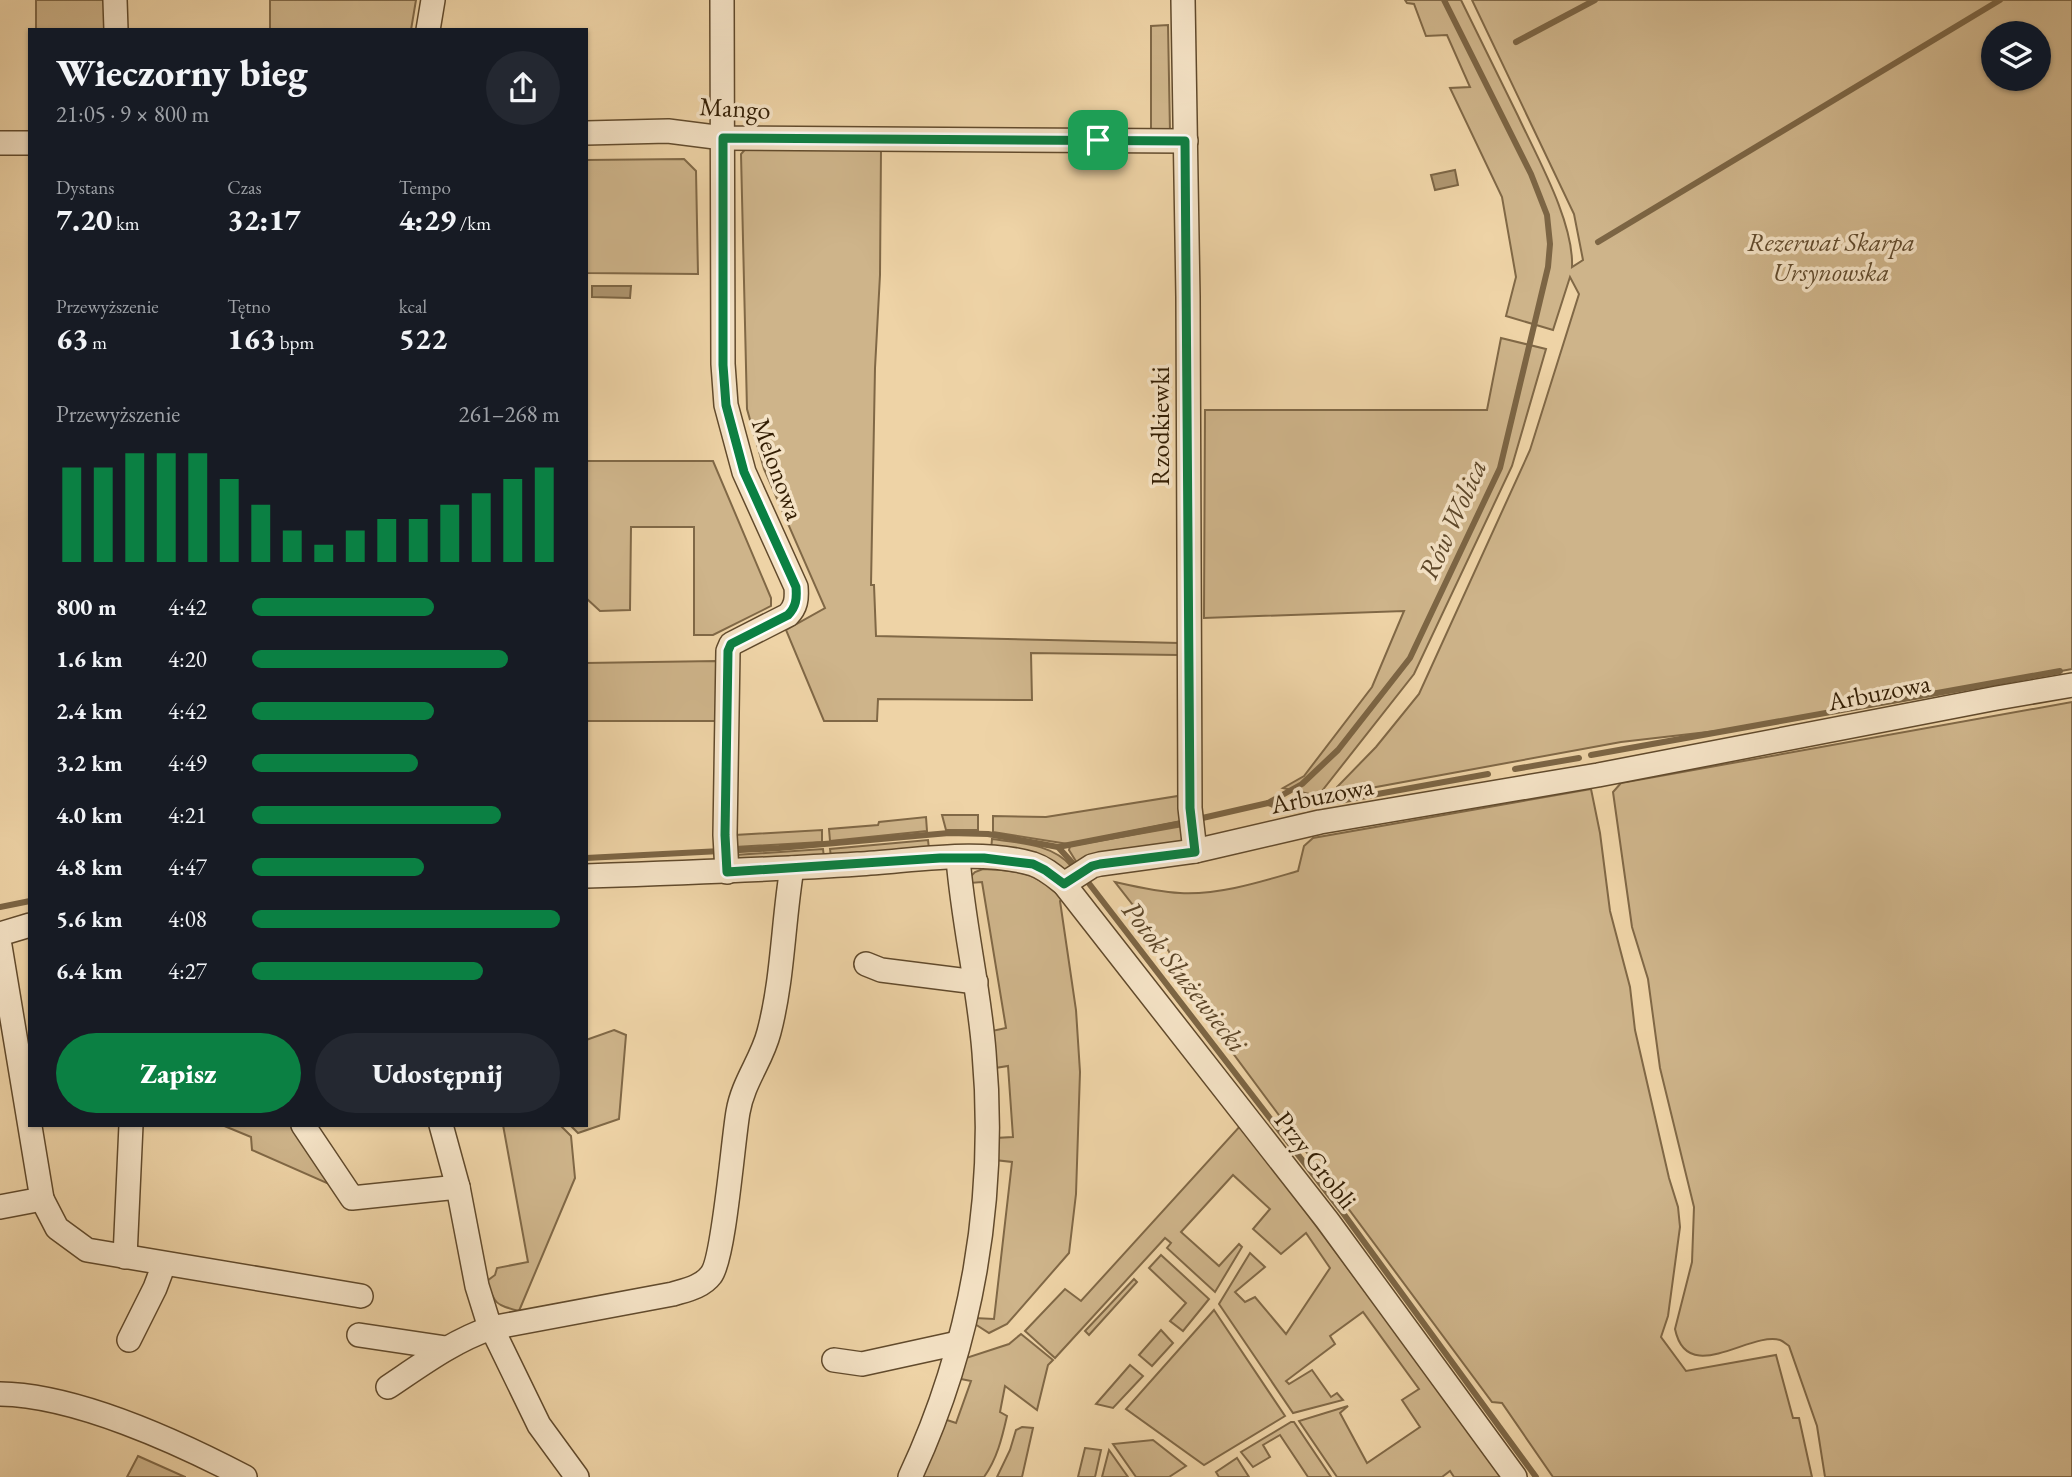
<!DOCTYPE html>
<html lang="pl">
<head>
<meta charset="utf-8">
<style>
  body { margin:0; font-family:"EB Garamond",serif; background:#242831; color:#f1f3f6; height:100vh; display:flex; flex-direction:column; font-size:26px; white-space:nowrap }
  * { box-sizing:border-box; margin:0 }
  p { font-size:23px; color:#9ea1a6 }
  .icon { flex:none; width:38px; height:38px; fill:none; stroke:currentColor; stroke-width:2; stroke-linecap:round; stroke-linejoin:round }
  .map { position:relative; flex:1; overflow:hidden }
  .sheet { position:absolute; left:28px; top:28px; width:560px; height:1099px; display:flex; flex-direction:column; background:#171b24; border-radius:0px; box-shadow:0 2px 5px #0004 }
  .sheet>* { flex:none }
  .fabs { position:absolute; left:1981px; top:21px; display:grid; gap:14px }
  .fabs a { display:grid; place-items:center; width:70px; height:70px; border-radius:50%; background:#171b24; box-shadow:0 2px 5px #0004; font-size:35px }
  .pin { position:absolute; display:grid; place-items:center; width:60px; height:60px; color:#fff; margin:-30px; border-radius:14px; box-shadow:0 4px 10px #0006 }
  .round { display:grid; place-items:center; flex:none; width:74px; height:74px; border-radius:37px; background:#242831 }
  .headline { display:flex; align-items:center; justify-content:space-between; height:119px; padding:0 28px }
  h1 { font-size:38px; font-weight:800; line-height:52px }
  .metrics { display:grid; grid-template-columns:repeat(3,1fr); gap:10px; height:119px; padding:7px 28px }
  .metrics div { display:grid; align-content:center }
  .metrics b { font-size:30px; font-weight:800 }
  .metrics small { font-size:19px; font-weight:400 }
  .metrics p { font-size:19px }
  .chart { height:196px; padding:14px 28px }
  .chart p { display:flex; justify-content:space-between }
  .chart svg { width:100%; height:126px; margin-top:7px; stroke:#0b8043; stroke-width:6 }
  .cta { display:flex; gap:14px; margin-top:auto; padding:14px 28px }
  .cta a { flex:1; height:80px; border-radius:42px; background:#0b8043; color:#fff; font-size:28px; font-weight:800; line-height:80px; text-align:center }
  .cta a+a { background:#242831; color:#f1f3f6 }
  ul { padding:0 28px; list-style:none; font-size:23px }
  li { display:grid; grid-template-columns:112px 84px 1fr; align-items:center; height:52px }
  li i { height:18px; border-radius:9px; background:#0b8043 }
  .map>svg:first-child { display:block }
  .green { fill:#ceb48a; stroke:#806846; stroke-width:2; fill-rule:evenodd }
  .water { fill:#ae956f; stroke:#7c6544; stroke-width:2 }
  .lines { fill:none; stroke-linecap:round; stroke-linejoin:round }
  .stream { stroke:#7c6544; stroke-width:6 }
  .minor-casing { stroke:#614a2c; stroke-width:26 }
  .minor { stroke:#f4e2c5; stroke-width:23 }
  .route-casing { stroke:#fff; stroke-width:14 }
  .route { stroke:#0b8043; stroke-width:9 }
  .labels { text-anchor:middle; stroke-width:7; stroke-linejoin:round; paint-order:stroke }
  .street-label { font-size:26px; fill:#321d03; stroke:#f4e2c5 }
  .park-label { font-size:26px; font-style:italic; fill:#614a2c; stroke:#f4e2c5 }
  .water-label { font-size:28px; font-style:italic; fill:#5d4729; stroke:#f4e2c5 }
</style>
</head>
<body>
<div class="map">
<svg width="2072" height="1477" viewBox="0 0 2072 1477">
  <rect width="100%" height="100%" fill="#eed3a6"/>
  <filter id="stains"><feTurbulence type="fractalNoise" baseFrequency=".00286" numOctaves="4"/><feColorMatrix values="0 0 0 0 .2 0 0 0 0 .09 0 0 0 0 .02 0 0 0 .5 -.17"/></filter>
  <radialGradient id="worn" r=".72"><stop offset=".6" stop-color="#630" stop-opacity="0"/><stop offset="1" stop-color="#630" stop-opacity=".3"/></radialGradient>
  <!-- green -->
  <g class="green">
    <rect x="36" y="0" width="74" height="30"/>
    <polygon points="270,0 416,0 411,30 270,30"/>
    <path d="M 1405,0 L 1461,0 C 1480,39 1499,78 1518,116 C 1537,157 1574,222 1572,267 L 1583,260 L 1574,214 L 1472,0 L 2072,0 L 2072,669 L 1862,708 L 1861,706 L 1751,727 L 1621,742 L 1338,794 L 1337,787 L 1376,747 L 1419,694 L 1530,450 L 1579,294 L 1570,277 L 1553,330 L 1506,316 L 1516,277 L 1502,197 L 1450,88 L 1470,87 L 1447,35 L 1426,36 L 1414,4 L 1407,3 ZM 2039,33 L 2039,79 L 1993,79 L 1993,33 Z"/>
    <polygon points="1168,25 1170,132 1151,132 1151,26"/>
    <polygon points="749,145 881,149 880,275 875,368 871,585 874,585 876,636 1179,643 1178,655 1031,653 1032,700 878,699 877,721 824,721 786,630 825,608 764,469 747,409 741,154"/>
    <polygon points="684,159 696,171 698,274 586,273 586,160"/>
    <polygon points="1501,338 1546,349 1512,466 1414,674 1318,796 1283,788 1304,776 1372,687 1404,611 1204,618 1205,410 1487,410"/>
    <polygon points="586,461 713,461 771,598 771,606 713,635 694,635 694,527 631,527 630,610 600,611 586,598"/>
    <polygon points="716,661 716,721 586,721 586,663"/>
    <path d="M 2072,702 L 2072,1477 L 1825,1477 L 1817,1426 L 1789,1346 C 1786,1344 1783,1341 1780,1340 C 1750,1331 1687,1387 1675,1329 L 1692,1262 L 1694,1207 L 1660,1068 L 1648,979 L 1632,927 L 1613,792 L 1621,783 Z"/>
    <path d="M 1591,789 L 1600,833 L 1610,911 L 1630,987 L 1635,1030 L 1669,1178 L 1678,1207 L 1680,1227 L 1668,1316 L 1661,1337 L 1686,1371 L 1776,1355 L 1793,1418 L 1799,1418 L 1812,1477 L 1553,1477 L 1502,1403 L 1492,1402 L 1183,986 L 1187,984 L 1168,950 L 1115,882 C 1137,887 1158,892 1180,893 C 1220,895 1260,882 1298,871 L 1304,846 L 1313,838 Z"/>
    <polygon points="1178,796 1182,821 1068,844 993,832 993,816 1046,817"/>
    <polygon points="942,815 978,815 978,830 946,830"/>
    <polygon points="926,817 927,831 830,841 829,829 878,825 879,822"/>
    <polygon points="1183,826 1183,842 1077,863 1069,850 1070,846"/>
    <polygon points="822,830 822,842 735,847 735,835"/>
    <path d="M 992,839 C 1021,843 1053,844 1072,867 L 1066,872 L 991,851 Z"/>
    <polygon points="928,840 929,849 831,858 830,849"/>
    <polygon points="823,849 824,858 736,864 735,855"/>
    <path d="M 983,869 C 1024,871 1031,872 1064,897 L 1060,901 L 1076,1010 L 1080,1072 L 1076,1194 L 1069,1253 L 1007,1324 L 989,1333 L 975,1324 L 975,1318 L 994,1319 L 1012,1162 L 995,1160 L 995,1138 L 1013,1137 L 1008,1066 L 995,1068 L 992,1031 L 1006,1028 L 982,882 L 970,883 L 969,878 L 975,872 Z"/>
    <polygon points="614,1030 626,1035 619,1119 578,1133 570,1125 586,1125 586,1040"/>
    <polygon points="222,1125 294,1125 338,1188 252,1150 251,1137"/>
    <path d="M 503,1125 L 560,1125 L 571,1136 L 575,1178 L 519,1311 C 496,1305 494,1304 487,1281 L 495,1275 L 497,1268 L 528,1262 Z"/>
    <polygon points="1241,1125 1475,1439 1505,1477 1454,1477 1450,1471 1442,1477 1337,1477 1299,1421 1348,1406 1340,1413 1367,1463 1420,1427 1402,1400 1419,1389 1363,1312 1330,1336 1335,1344 1286,1381 1289,1384 1312,1370 1331,1397 1337,1393 1343,1400 1293,1413 1219,1304 1250,1253 1265,1267 1235,1292 1245,1302 1255,1297 1286,1334 1330,1268 1306,1233 1281,1254 1253,1229 1270,1209 1233,1175 1181,1232 1219,1266 1239,1244 1242,1247 1215,1292 1167,1248 1171,1243 1165,1238 1055,1358 1025,1331 1065,1289 1081,1301"/>
    <polygon points="1161,1255 1209,1299 1183,1331 1170,1321 1186,1303 1149,1268"/>
    <polygon points="1134,1279 1137,1282 1089,1335 1085,1331"/>
    <polygon points="1214,1310 1285,1416 1204,1465 1126,1409"/>
    <polygon points="1161,1330 1173,1343 1152,1366 1139,1355"/>
    <path d="M 1021,1334 L 1053,1360 L 1048,1365 L 1037,1410 L 1005,1386 L 1000,1412 L 1007,1416 C 1002,1438 997,1459 984,1477 L 921,1477 L 944,1424 L 947,1420 L 956,1423 L 971,1381 L 956,1378 L 966,1358 L 1009,1344 Z"/>
    <polygon points="1130,1365 1143,1376 1113,1408 1096,1404"/>
    <polygon points="1291,1422 1294,1422 1331,1477 1308,1477 1280,1435 1263,1445 1270,1457 1253,1467 1241,1452"/>
    <polygon points="1022,1427 1033,1428 1022,1477 997,1477 1010,1450 1016,1430"/>
    <polygon points="1153,1440 1186,1466 1169,1477 1136,1477 1113,1444"/>
    <polygon points="1085,1448 1101,1450 1095,1477 1078,1477"/>
    <polygon points="1109,1450 1128,1477 1102,1477"/>
    <polygon points="138,1456 185,1477 186,1477 127,1477"/>
    <polygon points="1237,1458 1249,1477 1219,1477 1216,1472"/>
  </g>
  <!-- water -->
  <g class="water">
    <polygon points="1455,170 1458,185 1435,190 1431,175"/>
    <polygon points="592,286 631,286 630,298 592,297"/>
  </g>
  <g class="lines">
    <!-- stream -->
    <g class="stream">
      <polyline points="1516,42 1595,0"/>
      <polyline points="1598,242 2000,0"/>
      <polyline points="1591,755 2060,671"/>
      <polyline points="1515,769 1579,758"/>
      <polyline points="1339,801 1488,774"/>
      <polyline points="1268,803 1282,808 1308,806"/>
      <polyline points="1198,819 1268,803 1302,784 1338,750 1410,658 1500,468 1548,267 1550,244 1547,215 1531,174 1444,0"/>
      <polyline points="1058,847 1187,822"/>
      <polyline points="586,858 779,848 949,833 988,834 1058,847 1078,869"/>
      <polyline points="1084,877 1343,1213 1536,1477"/>
      <polyline points="0,907 30,901"/>
    </g>
    <defs>
      <g id="minor">
        <polyline points="115,0 116,30"/>
        <path d="M 722,0 L 723,364 L 726,405 L 744,472 L 796,587 C 797,599 796,607 788,615 L 731,644 L 728,651 L 725,835 L 727,872"/>
        <polyline points="1183,0 1188,297 1190,808 1195,851"/>
        <polyline points="428,30 433,0"/>
        <polyline points="586,133 668,131 723,138 1186,141"/>
        <polyline points="0,143 30,143"/>
        <path d="M 586,876 C 677,873 767,870 858,864 C 913,861 979,848 1033,864 C 1045,868 1054,876 1064,884 L 1327,1220 L 1515,1477"/>
        <polyline points="1064,884 1092,866 1100,864 1195,851 1320,822 1598,775 1997,698 2072,685"/>
        <polyline points="0,934 30,925"/>
        <polyline points="0,946 42,1199 0,1207"/>
        <polyline points="866,964 881,970 976,982"/>
        <polyline points="303,1125 352,1198 458,1187"/>
        <polyline points="441,1125 458,1187 477,1286 487,1318 539,1425 577,1477"/>
        <polyline points="42,1199 57,1228 87,1250 361,1296"/>
        <polyline points="125,1257 131,1125"/>
        <polyline points="359,1335 446,1348"/>
        <polyline points="129,1340 155,1288 164,1264"/>
        <polyline points="834,1360 862,1364 958,1343"/>
        <path d="M 388,1387 C 421,1365 453,1341 491,1328 L 673,1294 C 686,1290 702,1287 711,1275 C 724,1259 733,1140 738,1112 C 743,1082 762,1060 769,1032 C 783,979 783,922 792,868"/>
        <path d="M 0,1394 C 75,1395 178,1442 245,1477"/>
        <path d="M 910,1477 C 972,1345 997,1198 984,1052 C 979,987 963,923 958,858"/>
      </g>
    </defs>
    <!-- minor casing -->
    <use href="#minor" class="minor-casing"/>
    <!-- minor -->
    <use href="#minor" class="minor"/>
  </g>
  <g class="lines">
    <defs>
      <path id="route" d="M 723,138 L 1185,141 L 1190,808 L 1195,852 L 1100,864 L 1092,866 L 1064,884 L 1045,870 L 1033,864 L 984,858 L 940,858 L 727,872 L 725,835 L 728,651 L 731,644 L 788,615 C 796,607 797,599 796,587 L 744,472 L 726,405 L 723,365 Z"/>
    </defs>
    <!-- route casing -->
    <use href="#route" class="route-casing"/>
    <!-- route -->
    <use href="#route" class="route"/>
  </g>
  <g class="labels">
    <!-- street labels -->
    <g class="street-label">
      <text transform="translate(735 108) rotate(3)" y="9">Mango</text>
      <text transform="translate(1160 426) rotate(-90)" y="9">Rzodkiewki</text>
      <text transform="translate(778 469) rotate(70)" y="9">Melonowa</text>
      <text transform="translate(1879 692) rotate(-11)" y="9">Arbuzowa</text>
      <text transform="translate(1322 795) rotate(-11)" y="9">Arbuzowa</text>
      <text transform="translate(1316 1160) rotate(52)" y="9">Przy Grobli</text>
    </g>
    <!-- park labels -->
    <g class="park-label">
      <text x="1831" y="251">Rezerwat Skarpa<tspan x="1831" dy="30">Ursynowska</tspan></text>
    </g>
    <!-- water labels -->
    <g class="water-label">
      <text transform="translate(1452 519) rotate(-66)" y="10">Rów Wolica</text>
      <text transform="translate(1185 976) rotate(52)" y="10">Potok Służewiecki</text>
    </g>
  </g>
  <rect width="100%" height="100%" filter="url(#stains)"/>
  <rect width="100%" height="100%" fill="url(#worn)"/>
</svg>
<div class="fabs">
<a><svg class="icon" aria-label="layers" viewBox="0 0 24 24"><path d="M12 4l9 5-9 5-9-5zM3 14l9 5 9-5"/></svg></a>
</div>
<div class="pin" style="left:1098px;top:140px;background:#1e9e55"><svg class="icon" aria-label="arrive" viewBox="0 0 24 24"><path d="M6 21V4h12l-3 4 3 4H6"/></svg></div>
<section class="sheet">
<div class="headline"><div><h1>Wieczorny bieg</h1><p>21:05 · 9 × 800 m</p></div><a class="round"><svg class="icon" aria-label="share" viewBox="0 0 24 24"><path d="M12 15V3M7 8l5-5 5 5M5 13v7h14v-7"/></svg></a></div>
<div class="metrics">
<div><p>Dystans</p><b>7.20<small> km</small></b></div>
<div><p>Czas</p><b>32:17</b></div>
<div><p>Tempo</p><b>4:29<small> /km</small></b></div>
</div>
<div class="metrics">
<div><p>Przewyższenie</p><b>63<small> m</small></b></div>
<div><p>Tętno</p><b>163<small> bpm</small></b></div>
<div><p>kcal</p><b>522</b></div>
</div>
<div class="chart"><p><span>Przewyższenie</span>261–268 m</p>
<svg viewBox="0 0 160 44" preserveAspectRatio="none"><path d="M5 44V11M15 44V11M25 44V6M35 44V6M45 44V6M55 44V15M65 44V24M75 44V33M85 44V38M95 44V33M105 44V29M115 44V29M125 44V24M135 44V20M145 44V15M155 44V11"/></svg>
</div>
<ul>
<li><b>800 m</b>4:42<i style="width:59%"></i></li>
<li><b>1.6 km</b>4:20<i style="width:83%"></i></li>
<li><b>2.4 km</b>4:42<i style="width:59%"></i></li>
<li><b>3.2 km</b>4:49<i style="width:54%"></i></li>
<li><b>4.0 km</b>4:21<i style="width:81%"></i></li>
<li><b>4.8 km</b>4:47<i style="width:56%"></i></li>
<li><b>5.6 km</b>4:08<i style="width:100%"></i></li>
<li><b>6.4 km</b>4:27<i style="width:75%"></i></li>
</ul>
<div class="cta"><a>Zapisz</a><a>Udostępnij</a></div>
</section>
</div>
</body>
</html>
